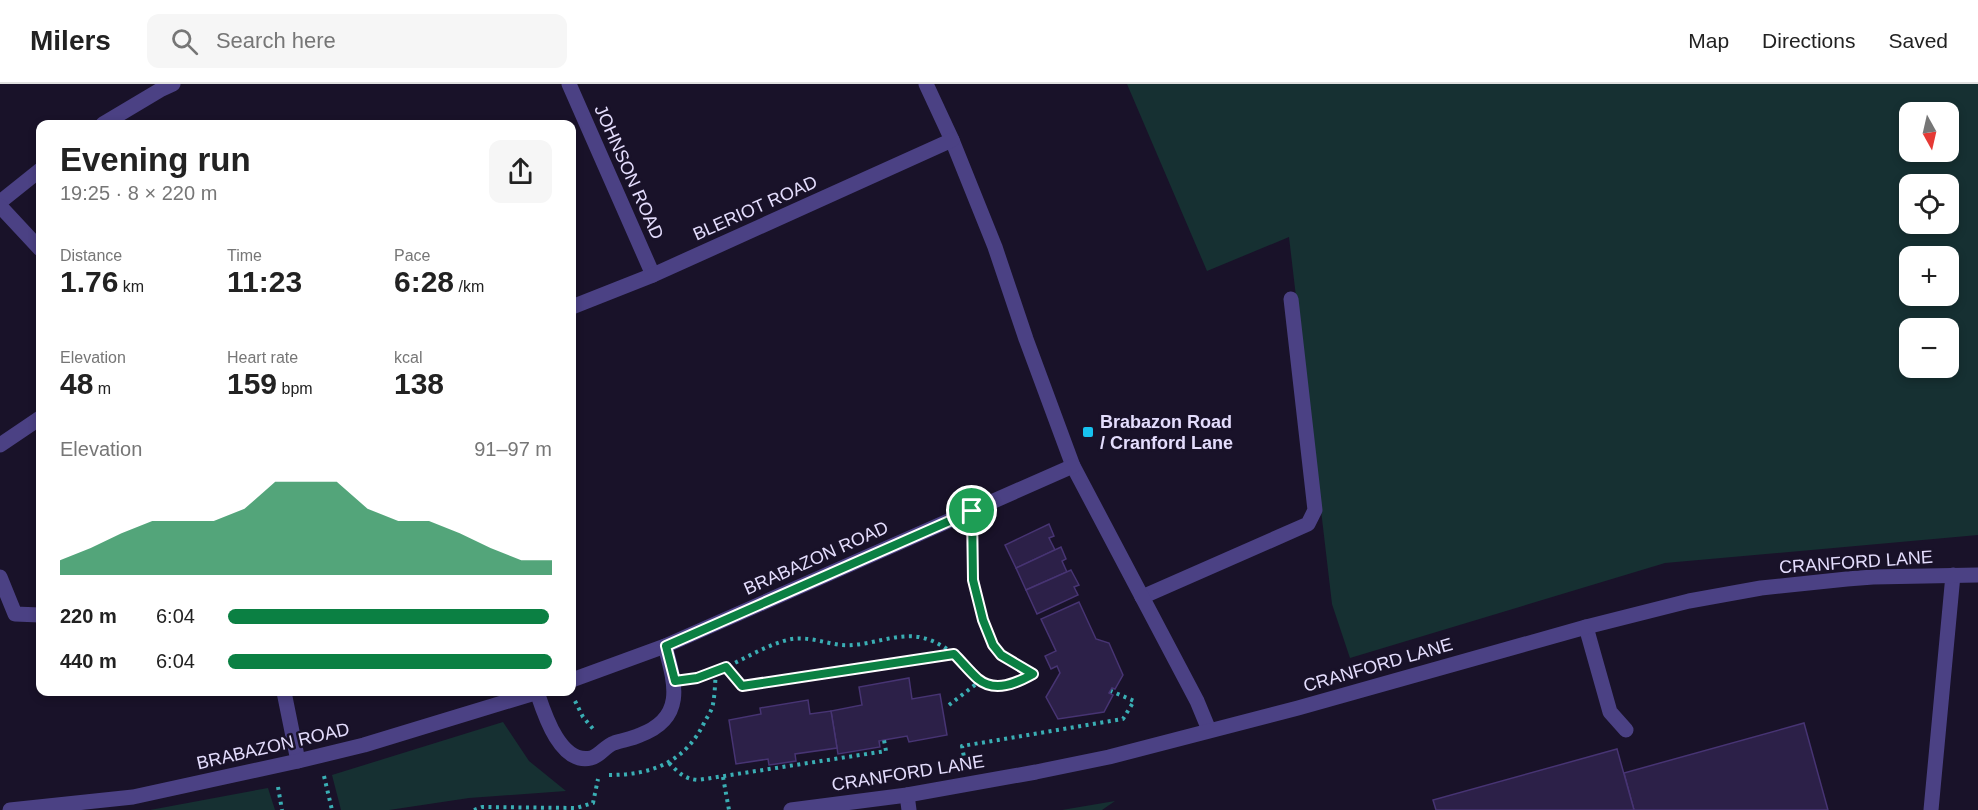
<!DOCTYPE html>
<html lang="en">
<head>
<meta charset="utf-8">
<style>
  body { margin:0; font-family:Arial,sans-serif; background:#f6f6f6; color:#222; height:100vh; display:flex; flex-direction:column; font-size:22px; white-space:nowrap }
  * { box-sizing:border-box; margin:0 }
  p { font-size:20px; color:#767676 }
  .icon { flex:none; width:33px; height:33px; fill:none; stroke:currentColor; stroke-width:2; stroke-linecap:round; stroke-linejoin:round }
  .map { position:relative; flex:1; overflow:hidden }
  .drawer { position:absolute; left:36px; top:36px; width:540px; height:576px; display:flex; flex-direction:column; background:#fff; border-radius:12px; box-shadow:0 3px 9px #0003 }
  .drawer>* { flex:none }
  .needle { width:39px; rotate:172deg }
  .fabs { position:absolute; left:1899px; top:18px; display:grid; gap:12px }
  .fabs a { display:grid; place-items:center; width:60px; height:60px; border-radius:12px; background:#fff; box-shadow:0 3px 9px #0003; font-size:30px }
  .pin { position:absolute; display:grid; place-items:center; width:51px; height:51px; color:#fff; margin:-26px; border:3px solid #fff; border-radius:50%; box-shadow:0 2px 6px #0007 }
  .round { display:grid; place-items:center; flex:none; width:63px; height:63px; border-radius:12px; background:#f6f6f6 }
  .overview { display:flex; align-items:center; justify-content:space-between; height:102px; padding:0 24px }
  h1 { font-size:33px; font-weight:800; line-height:45px }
  .metrics { display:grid; grid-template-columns:repeat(3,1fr); gap:9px; height:102px; padding:6px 24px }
  .metrics div { display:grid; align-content:center }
  .metrics b { font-size:30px; font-weight:800 }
  .metrics small { font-size:16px; font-weight:400 }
  .metrics p { font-size:16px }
  .chart { height:168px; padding:12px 24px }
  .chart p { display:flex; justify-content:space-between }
  .chart svg { width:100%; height:108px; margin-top:6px; fill:#0b8043; opacity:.7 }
  ul { padding:0 24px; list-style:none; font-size:20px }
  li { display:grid; grid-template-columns:96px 72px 1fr; align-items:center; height:45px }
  li i { height:15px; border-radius:8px; background:#0b8043 }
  header { display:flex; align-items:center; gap:36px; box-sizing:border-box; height:84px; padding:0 30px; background:#fff; border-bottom:2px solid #e0e0e0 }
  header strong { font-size:28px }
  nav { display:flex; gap:33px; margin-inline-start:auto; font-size:21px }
  .search { width:420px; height:54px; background:#f6f6f6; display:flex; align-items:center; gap:15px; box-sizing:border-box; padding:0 21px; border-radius:12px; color:#767676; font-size:22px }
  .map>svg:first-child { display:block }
  .green { fill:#163032; fill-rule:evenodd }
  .building { fill:#2c2048; stroke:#473473; stroke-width:1.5 }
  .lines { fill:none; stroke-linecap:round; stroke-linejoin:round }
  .path { stroke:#3aaeb4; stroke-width:4; stroke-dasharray:3 4.5; stroke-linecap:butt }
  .service { stroke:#4b4184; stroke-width:15 }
  .minor { stroke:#4b4184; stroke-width:15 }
  .tertiary { stroke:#4b4184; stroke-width:15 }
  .route-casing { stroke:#fff; stroke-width:12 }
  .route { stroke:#0b8043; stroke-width:8 }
  .poi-dot { fill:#17c2ef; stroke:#191229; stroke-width:2 }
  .labels { text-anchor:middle; stroke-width:5; stroke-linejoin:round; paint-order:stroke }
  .street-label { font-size:18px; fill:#e4ddfd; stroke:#191229 }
  .poi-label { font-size:18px; font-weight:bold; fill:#e4ddfd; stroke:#191229; text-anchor:start }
</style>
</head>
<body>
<header>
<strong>Milers</strong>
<div class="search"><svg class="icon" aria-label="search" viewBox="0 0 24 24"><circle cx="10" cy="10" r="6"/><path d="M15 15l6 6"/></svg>Search here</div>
<nav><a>Map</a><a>Directions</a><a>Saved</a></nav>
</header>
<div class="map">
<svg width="1978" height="726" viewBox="0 0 1978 726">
  <rect width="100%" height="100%" fill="#191229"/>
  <!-- green -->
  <g class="green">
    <path d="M 1127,0 L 1978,0 L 1978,451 L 1665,479 L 1350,574 L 1332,520 L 1289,153 L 1207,187 ZM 1910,28 L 1948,28 L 1948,68 L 1910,68 ZM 1910,100 L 1948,100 L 1948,140 L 1910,140 ZM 1910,172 L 1948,172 L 1948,212 L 1910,212 ZM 1910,244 L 1948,244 L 1948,284 L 1910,284 Z"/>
    <polygon points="503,638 529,677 566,707 469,714 389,726 341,726 332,691"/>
    <polygon points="268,704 275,726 150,726"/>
    <polygon points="1115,717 1102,726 1062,726"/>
  </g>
  <!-- building -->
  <g class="building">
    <polygon points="1049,440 1054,452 1049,454 1055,466 1016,484 1005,461"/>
    <polygon points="1061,463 1066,475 1062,477 1067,488 1026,506 1016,484"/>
    <polygon points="1071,486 1079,501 1074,503 1078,511 1037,530 1026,506"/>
    <polygon points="1079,518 1096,555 1109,559 1123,591 1115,605 1112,604 1109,609 1113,611 1104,628 1058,635 1046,613 1060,589 1057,582 1051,585 1045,572 1056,567 1041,535"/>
    <polygon points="909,594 912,615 940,610 947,651 909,658 907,652 884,656 879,657 880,663 838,670 831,627 862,621 859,603"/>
    <polygon points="808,616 810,630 831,627 837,664 795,670 796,677 776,680 769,681 768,675 736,680 729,636 761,630 760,624"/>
    <polygon points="1804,639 1828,726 1634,726 1624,689"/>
    <polygon points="1617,665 1634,726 1436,726 1433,716"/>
  </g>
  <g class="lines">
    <!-- path -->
    <g class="path">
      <polyline points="726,583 742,602 954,570"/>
      <path d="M 693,594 C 727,588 754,565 787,556 C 805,551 824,559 841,561 C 868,563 893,549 919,553 C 973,563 971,627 1033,590 L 1001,571 L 993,561 L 983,536 L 973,496 L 971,451"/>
      <polyline points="575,617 583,633 594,646"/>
      <polyline points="949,621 980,597"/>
      <path d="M 669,679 C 678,688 684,695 698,696 L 886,667 L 884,656"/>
      <polyline points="965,679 962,662 1123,635 1134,617 1111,607"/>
      <path d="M 609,691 C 652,691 686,678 705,637 C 708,632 712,626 713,620 C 715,610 715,598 716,587"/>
      <polyline points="324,692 332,726"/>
      <polyline points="723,693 729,726"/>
      <polyline points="278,703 282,726"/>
      <polyline points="474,726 482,723 576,724 593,719 598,695"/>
    </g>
    <!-- service -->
    <g class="service">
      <polyline points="0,493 15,530 40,531"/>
      <polyline points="1142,513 1308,440 1315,426 1291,215"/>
      <polyline points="1586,543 1610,628 1626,646"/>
      <path d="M 537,608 C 544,629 560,681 591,674 C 600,672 605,662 614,659 C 622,656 632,655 640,651 C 686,634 675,599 665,562"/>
      <polyline points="907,711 909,726"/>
    </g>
    <!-- minor -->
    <g class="minor">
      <polyline points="569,0 653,191"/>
      <polyline points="926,0 952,56 995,163 1026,255 1073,382 1197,617 1209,646"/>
      <polyline points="103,40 160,6 173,0"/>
      <polyline points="0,118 40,86"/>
      <polyline points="0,122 40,165"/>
      <polyline points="572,223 653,191 952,56"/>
      <polyline points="0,361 40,334"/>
      <polyline points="572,596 665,562 1073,382"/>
      <polyline points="284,608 298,677"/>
      <polyline points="10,726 133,713 298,677 364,661 538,608"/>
      <polyline points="1931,726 1953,491"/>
    </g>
    <!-- tertiary -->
    <polyline class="tertiary" points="791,726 907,711 1036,688 1109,673 1298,624 1586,543 1689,517 1761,504 1847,495 1873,493 1978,491"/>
  </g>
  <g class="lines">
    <defs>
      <path id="route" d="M 972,427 L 973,496 L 983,536 L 993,561 L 1001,571 L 1033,590 C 1017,599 995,609 978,595 C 970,588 962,578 954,570 L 742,602 L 726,583 L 697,594 L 675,597 L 666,562 Z"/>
    </defs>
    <!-- route casing -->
    <use href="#route" class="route-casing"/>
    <!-- route -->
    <use href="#route" class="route"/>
  </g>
  <!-- markers -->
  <rect class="poi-dot" x="1082" y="342" width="12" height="12" rx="3"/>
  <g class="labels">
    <!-- street labels -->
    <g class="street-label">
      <text transform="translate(629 88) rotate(66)" y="6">JOHNSON ROAD</text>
      <text transform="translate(755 124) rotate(-24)" y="6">BLERIOT ROAD</text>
      <text transform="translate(816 474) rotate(-24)" y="6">BRABAZON ROAD</text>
      <text transform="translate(1856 478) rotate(-4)" y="6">CRANFORD LANE</text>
      <text transform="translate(1378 581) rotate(-16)" y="6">CRANFORD LANE</text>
      <text transform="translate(273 662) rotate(-13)" y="6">BRABAZON ROAD</text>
      <text transform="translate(908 689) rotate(-9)" y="6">CRANFORD LANE</text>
    </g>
    <!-- poi labels -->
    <g class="poi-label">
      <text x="1100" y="344">Brabazon Road<tspan x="1100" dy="21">/ Cranford Lane</tspan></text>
    </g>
  </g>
</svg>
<div class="fabs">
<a><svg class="needle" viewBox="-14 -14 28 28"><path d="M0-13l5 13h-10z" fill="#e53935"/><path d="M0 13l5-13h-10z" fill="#767676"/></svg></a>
<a><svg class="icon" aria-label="locate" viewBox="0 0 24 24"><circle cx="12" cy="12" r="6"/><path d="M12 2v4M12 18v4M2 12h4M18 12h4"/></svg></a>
<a>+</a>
<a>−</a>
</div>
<div class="pin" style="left:972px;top:427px;background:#1e9e55"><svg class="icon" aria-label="arrive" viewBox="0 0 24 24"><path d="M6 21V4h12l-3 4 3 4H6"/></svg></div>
<section class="drawer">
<div class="overview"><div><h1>Evening run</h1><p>19:25 · 8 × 220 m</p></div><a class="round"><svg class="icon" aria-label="share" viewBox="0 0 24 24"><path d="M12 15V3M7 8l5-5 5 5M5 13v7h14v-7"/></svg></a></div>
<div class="metrics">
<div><p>Distance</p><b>1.76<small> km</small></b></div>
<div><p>Time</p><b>11:23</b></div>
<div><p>Pace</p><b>6:28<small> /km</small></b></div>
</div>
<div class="metrics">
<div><p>Elevation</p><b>48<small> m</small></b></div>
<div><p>Heart rate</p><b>159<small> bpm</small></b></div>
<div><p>kcal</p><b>138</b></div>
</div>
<div class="chart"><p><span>Elevation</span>91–97 m</p>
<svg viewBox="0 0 160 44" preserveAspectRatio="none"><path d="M0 44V38L10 33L20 27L30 22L40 22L50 22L60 17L70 6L80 6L90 6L100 17L110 22L120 22L130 27L140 33L150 38L160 38V44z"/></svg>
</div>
<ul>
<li><b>220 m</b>6:04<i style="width:99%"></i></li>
<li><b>440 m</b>6:04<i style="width:100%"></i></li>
</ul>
</section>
</div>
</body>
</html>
